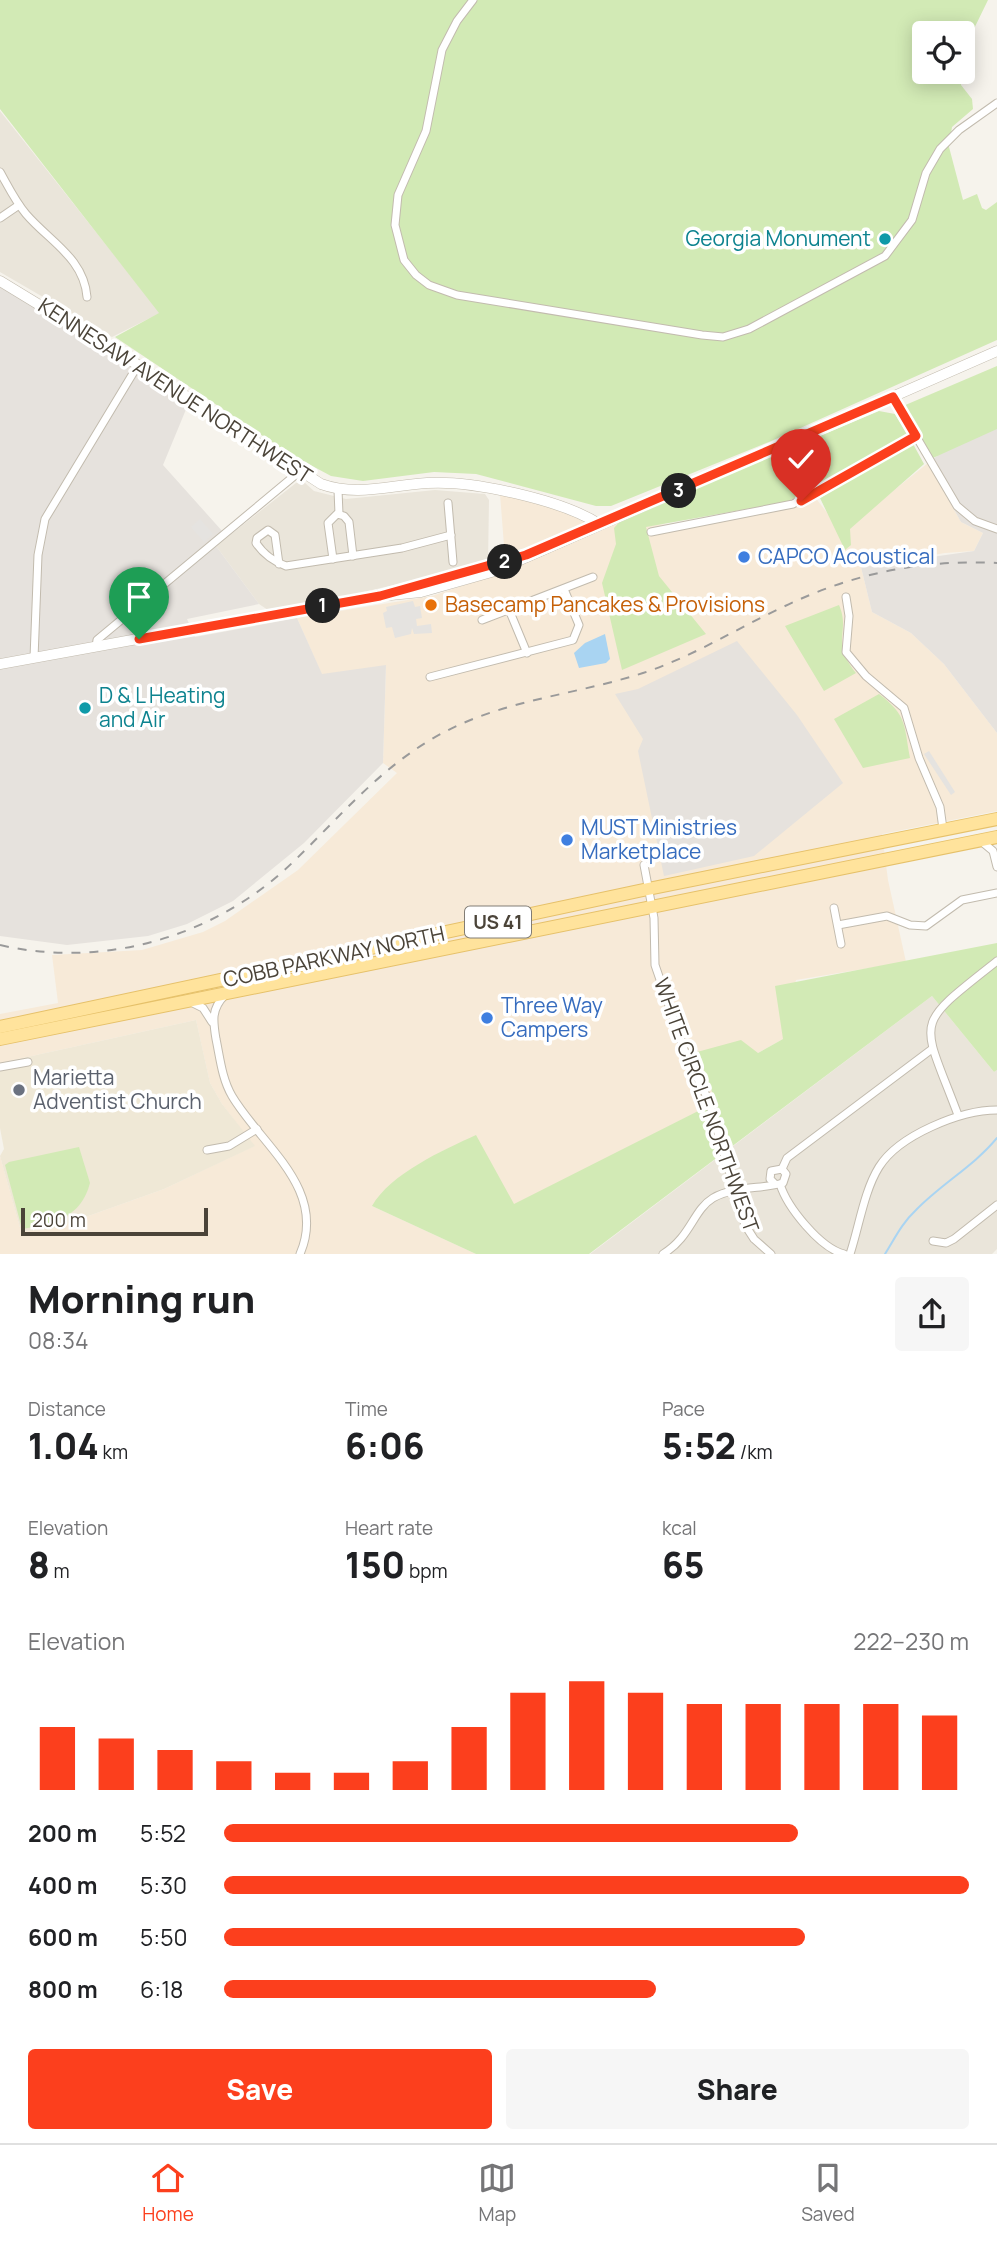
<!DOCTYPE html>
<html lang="en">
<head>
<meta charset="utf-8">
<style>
  body { margin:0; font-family:Manrope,sans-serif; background:#f6f6f6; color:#202124; height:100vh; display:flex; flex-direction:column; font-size:26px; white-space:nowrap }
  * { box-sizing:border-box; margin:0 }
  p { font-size:23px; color:#757577 }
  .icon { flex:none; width:38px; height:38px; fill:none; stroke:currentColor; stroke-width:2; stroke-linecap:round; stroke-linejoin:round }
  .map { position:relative; height:1254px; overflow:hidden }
  .details { display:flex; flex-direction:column; background:#fff; flex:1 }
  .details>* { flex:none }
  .controls { position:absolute; left:912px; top:21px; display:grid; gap:14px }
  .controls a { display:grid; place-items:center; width:63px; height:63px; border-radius:7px; background:#fff; box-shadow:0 4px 18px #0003; font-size:35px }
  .scale { position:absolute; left:21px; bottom:18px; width:187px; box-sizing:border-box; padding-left:7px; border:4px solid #4b4439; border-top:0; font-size:19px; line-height:24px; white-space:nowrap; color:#4b4439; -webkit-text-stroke:5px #fff; paint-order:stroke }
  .pin { position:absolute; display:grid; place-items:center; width:60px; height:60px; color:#fff; margin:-72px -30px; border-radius:50% 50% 50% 0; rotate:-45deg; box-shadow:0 0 7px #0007 }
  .pin .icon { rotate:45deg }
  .km { position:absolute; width:35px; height:35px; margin:-18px; border-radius:50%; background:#222; color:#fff; font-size:19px; line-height:35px; text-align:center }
  .round { display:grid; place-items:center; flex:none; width:74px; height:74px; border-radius:7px; background:#f6f6f6 }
  .head { display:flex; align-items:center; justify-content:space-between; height:119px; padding:0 28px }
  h1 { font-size:38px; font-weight:800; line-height:52px }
  .stats { display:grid; grid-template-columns:repeat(3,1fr); gap:10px; height:119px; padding:7px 28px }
  .stats div { display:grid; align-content:center }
  .stats b { font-size:35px; font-weight:800 }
  .stats small { font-size:19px; font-weight:400 }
  .stats p { font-size:19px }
  .chart { height:196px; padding:14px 28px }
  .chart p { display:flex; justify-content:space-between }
  .chart svg { width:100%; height:126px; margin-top:7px; stroke:#fc3f1d; stroke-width:6 }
  .button { display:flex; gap:14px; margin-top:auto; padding:14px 28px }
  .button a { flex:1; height:80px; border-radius:7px; background:#fc3f1d; color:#fff; font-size:28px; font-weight:800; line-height:80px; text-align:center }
  .button a+a { background:#f6f6f6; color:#202124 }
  ul { padding:0 28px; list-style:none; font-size:23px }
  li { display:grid; grid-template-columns:112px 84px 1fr; align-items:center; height:52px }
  li i { height:18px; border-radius:9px; background:#fc3f1d }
  .dock { display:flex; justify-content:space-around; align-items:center; height:98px; border-top:2px solid #e0e0e0; background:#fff; font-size:19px; color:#757577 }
  .dock a { display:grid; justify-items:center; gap:4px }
  .dock .active { color:#fc3f1d }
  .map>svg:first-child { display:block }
  .residential { fill:#eae5da }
  .commercial { fill:#f7ead8 }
  .industrial { fill:#e6e2dd }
  .education { fill:#efe8d6 }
  .green { fill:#d2eab5 }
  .parking { fill:#e5e3e0 }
  .water { fill:#a9d4f2 }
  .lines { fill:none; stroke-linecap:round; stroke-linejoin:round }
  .stream { stroke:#a9d4f2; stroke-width:2 }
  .minor-casing { stroke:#c2bbae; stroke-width:9 }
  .tertiary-casing { stroke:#c2bbae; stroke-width:11 }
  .primary-casing { stroke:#e6c16a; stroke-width:14 }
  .minor { stroke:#fff; stroke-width:7 }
  .tertiary { stroke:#fff; stroke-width:10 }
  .primary { stroke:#ffe39c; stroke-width:12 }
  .rail { stroke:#9a9a9a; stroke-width:2; stroke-dasharray:9 9; stroke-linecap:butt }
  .route-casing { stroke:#fff; stroke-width:14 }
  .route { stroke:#fc3f1d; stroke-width:9 }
  .culture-dot { fill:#0f9aa8; stroke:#fff; stroke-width:2.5 }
  .shop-dot { fill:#3f7fe0; stroke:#fff; stroke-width:2.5 }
  .food-dot { fill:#e8710a; stroke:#fff; stroke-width:2.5 }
  .worship-dot { fill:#6b7280; stroke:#fff; stroke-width:2.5 }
  .labels { text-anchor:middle; stroke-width:7; stroke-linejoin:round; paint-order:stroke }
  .shield { fill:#fff; stroke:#817c74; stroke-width:2 }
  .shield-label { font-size:19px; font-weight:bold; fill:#4b4439 }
  .culture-label { font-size:21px; fill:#0d838f; stroke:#fff; text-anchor:end }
  .street-label { font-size:21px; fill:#4b4439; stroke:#fff }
  .shop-label { font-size:21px; fill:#366cbe; stroke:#fff; text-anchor:start }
  .food-label { font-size:21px; fill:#c56008; stroke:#fff; text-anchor:start }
  .worship-label { font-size:21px; fill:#5b616d; stroke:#fff; text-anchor:start }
</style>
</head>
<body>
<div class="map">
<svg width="997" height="1254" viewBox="0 0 997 1254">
  <rect width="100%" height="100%" fill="#f6f3ec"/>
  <!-- residential -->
  <g class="residential">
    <polygon points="0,111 160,313 112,337 0,272"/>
    <polygon points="304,482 314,491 346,499 435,490 485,494 489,500 488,563 338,598 268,610 259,604 216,546 296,483"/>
    <polygon points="932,996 994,1072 997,1070 997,1249 992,1254 590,1254"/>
  </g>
  <!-- commercial -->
  <polygon class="commercial" points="928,463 961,522 983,533 974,551 945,553 861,567 872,612 911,633 944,664 997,733 997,811 882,834 888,880 906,962 796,980 783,1039 758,1053 717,1102 514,1205 372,1206 476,1254 0,1254 0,1156 21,1231 49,1230 164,1189 254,1146 222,1104 210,1083 196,1020 0,1063 0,1014 58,1003 52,955 142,950 203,932 225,921 298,870 397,773 383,763 386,666 322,675 297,618 432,596 506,571 500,494 598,520 684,526 811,492 842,532"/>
  <!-- industrial -->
  <g class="industrial">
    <polygon points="0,287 99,345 187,407 163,465 223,532 167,578 173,590 170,584 216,546 259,604 187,619 195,637 297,618 322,674 386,665 383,763 304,843 233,901 187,924 148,936 67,945 0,936"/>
    <polygon points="997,425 997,733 944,664 911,633 872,612 861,567 974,551 983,533 961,522 928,463 951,445"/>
    <polygon points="737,641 797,715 843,783 754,856 664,876 638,751 643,739 615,694 638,689"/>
  </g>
  <!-- education -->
  <polygon class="education" points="196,1020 210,1083 222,1104 255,1146 164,1189 49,1230 21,1231 0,1156 4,1149 0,1128 0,1063"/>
  <!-- green -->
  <g class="green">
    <polygon points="0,0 988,0 969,39 963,70 962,33 924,33 924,72 962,72 961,85 972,99 973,109 952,127 949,147 963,200 977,194 982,208 986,210 997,202 997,340 769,442 611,506 596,506 476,474 434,472 363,481 331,476 290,454 115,337 159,313 0,109"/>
    <polygon points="997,366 997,429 933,458 903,406"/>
    <polygon points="879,411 895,414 908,436 812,490 786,502 646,527 659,576 706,634 622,670 602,583 616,544 614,528 622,519"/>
    <polygon points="912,442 924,464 850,529 851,545 845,550 820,498"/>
    <path d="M 839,605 C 851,633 830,640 856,673 L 824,691 L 785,626 Z"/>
    <path d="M 879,694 C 907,715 904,725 910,758 L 863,768 L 834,719 Z"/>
    <path d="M 997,943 L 997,1070 L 994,1072 L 932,996 L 589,1254 L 476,1254 L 372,1206 C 390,1174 443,1150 476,1135 L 514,1204 L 716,1102 L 697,1052 L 741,1040 L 758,1053 L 783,1039 L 775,986 Z"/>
    <path d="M 79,1147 L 90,1183 C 81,1218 53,1224 22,1229 L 5,1165 L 9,1162 Z"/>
  </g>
  <!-- parking -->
  <g class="parking">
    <polygon points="200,519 213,534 204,542 191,527"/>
    <polygon points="413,601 415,607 420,606 422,618 416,619 417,626 431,624 432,633 414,634 412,628 411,634 395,638 392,627 386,628 383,613 387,611 386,607"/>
    <polygon points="929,751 955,792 951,795 924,754"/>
  </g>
  <!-- water -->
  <polygon class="water" points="605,634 610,659 606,663 579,668 574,653 585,643"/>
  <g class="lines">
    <!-- stream -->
    <path class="stream" d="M 885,1254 C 895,1238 902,1223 916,1210 C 941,1184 974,1166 997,1138"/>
    <defs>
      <g id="minor">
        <polyline points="473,0 457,21 442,50 426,131 398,195 395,225 404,260 416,275 429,285 457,295 702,335 723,337 749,329 885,256 912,220 926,173 940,149 959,130 997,103"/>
        <path d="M 0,172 C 8,186 15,201 26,214 C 49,241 84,258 87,297"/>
        <polyline points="0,218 19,205"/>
        <polyline points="893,397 957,506 975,521 997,529"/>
        <polyline points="338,490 339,514"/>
        <polyline points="448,503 453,562"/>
        <polyline points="651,532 793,504 916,436"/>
        <polyline points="333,559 328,523 337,514 344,516 349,522 353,556"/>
        <path d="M 279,564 L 275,535 L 268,530 L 257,538 L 256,543 C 264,555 273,561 286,566 L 402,548 L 451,535"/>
        <polyline points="846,597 849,616 846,652 866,676 904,708 919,758 940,807 943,829"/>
        <polyline points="510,612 527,653"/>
        <polyline points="482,620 593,577"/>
        <polyline points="96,647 97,640 299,472"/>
        <polyline points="34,658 38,555 45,519 138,365"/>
        <polyline points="430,677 573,640 579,625 564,589"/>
        <polyline points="981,841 993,851 997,867"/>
        <polyline points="644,865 654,918 655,965 687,1058 708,1099 745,1225 754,1239 771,1254"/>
        <polyline points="834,908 841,944"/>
        <polyline points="838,925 887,916 910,925 926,926 962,900 997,893"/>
        <path d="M 225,995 C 211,1009 213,1021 216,1039 C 220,1058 222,1079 232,1096 C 261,1145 328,1189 300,1254"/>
        <polyline points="191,1002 203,1008 212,1022"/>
        <polyline points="0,1067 28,1062"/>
        <path d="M 958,1115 C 921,1016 911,1029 997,961"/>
        <polyline points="207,1150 229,1146 257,1129"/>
        <polyline points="782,1169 787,1158 932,1049"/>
        <polyline points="774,1183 770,1179 771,1171 782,1169"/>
        <path d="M 780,1184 C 787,1207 820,1248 844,1254"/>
        <polyline points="933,1241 946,1243 954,1239 997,1205"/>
        <path d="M 663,1254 C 691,1237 693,1210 713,1198 C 734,1186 762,1189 783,1183 L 786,1174 L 782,1169"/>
        <path d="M 850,1254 C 859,1227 864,1191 879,1167 C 899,1135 961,1110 997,1110"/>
      </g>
      <g id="tertiary">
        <path d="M 0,281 L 138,365 L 321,484 C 357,497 390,485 427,483 C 472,480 562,500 599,524"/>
        <polyline points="380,596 421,592 495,571 997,351"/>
        <polyline points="0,664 385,594"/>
      </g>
      <g id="primary">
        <polyline points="0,1027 648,889 997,819"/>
        <polyline points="0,1039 997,837"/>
      </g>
    </defs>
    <!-- minor casing -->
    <use href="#minor" class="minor-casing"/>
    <!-- tertiary casing -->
    <use href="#tertiary" class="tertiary-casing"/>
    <!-- primary casing -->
    <use href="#primary" class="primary-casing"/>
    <!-- minor -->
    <use href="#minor" class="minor"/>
    <!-- tertiary -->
    <use href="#tertiary" class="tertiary"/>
    <!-- primary -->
    <use href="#primary" class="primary"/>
    <!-- rail -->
    <path class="rail" d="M 0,945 C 104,969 215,937 292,863 C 337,820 377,771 432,739 C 497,700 572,696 643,673 C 692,657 736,629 783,607 C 851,574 921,559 997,563"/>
  </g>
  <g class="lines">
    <defs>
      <polyline id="route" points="139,639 380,596 526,555 893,397 916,436 801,501"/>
    </defs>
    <!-- route casing -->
    <use href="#route" class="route-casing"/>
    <!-- route -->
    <use href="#route" class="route"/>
  </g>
  <!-- markers -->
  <g class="culture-dot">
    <circle cx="885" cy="239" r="7"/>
    <circle cx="85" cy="708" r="7"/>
  </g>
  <g class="shop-dot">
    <circle cx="744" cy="557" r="7"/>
    <circle cx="567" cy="840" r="7"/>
    <circle cx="487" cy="1018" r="7"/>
  </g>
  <circle class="food-dot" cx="431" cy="605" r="7"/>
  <circle class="worship-dot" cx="19" cy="1090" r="7"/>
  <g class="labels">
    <!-- shield labels -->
    <rect class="shield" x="465" y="906.5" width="66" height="31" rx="5"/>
    <g class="shield-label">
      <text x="498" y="929">US 41</text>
    </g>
    <!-- culture labels -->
    <g class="culture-label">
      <text x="871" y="246">Georgia Monument</text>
      <text x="99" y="703" text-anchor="start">D &amp; L Heating<tspan x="99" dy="24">and Air</tspan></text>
    </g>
    <!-- street labels -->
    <g class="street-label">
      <text transform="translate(175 391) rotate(33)" y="7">KENNESAW AVENUE NORTHWEST</text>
      <text transform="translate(334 957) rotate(-12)" y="7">COBB PARKWAY NORTH</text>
      <text transform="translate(706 1105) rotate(70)" y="7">WHITE CIRCLE NORTHWEST</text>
    </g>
    <!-- shop labels -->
    <g class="shop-label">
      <text x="758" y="564">CAPCO Acoustical</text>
      <text x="581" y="835">MUST Ministries<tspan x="581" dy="24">Marketplace</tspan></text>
      <text x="501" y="1013">Three Way<tspan x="501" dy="24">Campers</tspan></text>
    </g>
    <!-- food labels -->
    <g class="food-label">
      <text x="445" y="612">Basecamp Pancakes &amp; Provisions</text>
    </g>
    <!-- worship labels -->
    <g class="worship-label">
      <text x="33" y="1085">Marietta<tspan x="33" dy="24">Adventist Church</tspan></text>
    </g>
  </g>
</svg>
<div class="controls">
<a><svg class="icon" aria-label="locate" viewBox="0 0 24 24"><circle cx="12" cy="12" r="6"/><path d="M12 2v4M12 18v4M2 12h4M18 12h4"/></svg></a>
</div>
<div class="scale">200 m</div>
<div class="pin" style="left:139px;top:639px;background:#1e9e55"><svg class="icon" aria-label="arrive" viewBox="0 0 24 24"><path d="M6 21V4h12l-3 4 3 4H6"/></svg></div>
<div class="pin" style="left:801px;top:501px;background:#d93025"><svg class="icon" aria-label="check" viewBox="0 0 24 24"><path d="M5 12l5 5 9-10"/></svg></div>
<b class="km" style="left:323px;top:606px">1</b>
<b class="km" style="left:505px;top:562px">2</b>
<b class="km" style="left:679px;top:491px">3</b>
</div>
<section class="details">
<div class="head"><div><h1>Morning run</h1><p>08:34</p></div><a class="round"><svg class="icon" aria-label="share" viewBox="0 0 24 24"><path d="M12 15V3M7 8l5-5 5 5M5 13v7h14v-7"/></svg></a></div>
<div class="stats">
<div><p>Distance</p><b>1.04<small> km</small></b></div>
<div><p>Time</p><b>6:06</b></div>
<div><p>Pace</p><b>5:52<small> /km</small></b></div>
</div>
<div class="stats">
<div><p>Elevation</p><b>8<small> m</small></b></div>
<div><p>Heart rate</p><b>150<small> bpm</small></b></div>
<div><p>kcal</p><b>65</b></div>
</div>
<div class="chart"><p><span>Elevation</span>222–230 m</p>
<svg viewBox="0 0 160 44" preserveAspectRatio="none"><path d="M5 44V22M15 44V26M25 44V30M35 44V34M45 44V38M55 44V38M65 44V34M75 44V22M85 44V10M95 44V6M105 44V10M115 44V14M125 44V14M135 44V14M145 44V14M155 44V18"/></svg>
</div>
<ul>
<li><b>200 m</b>5:52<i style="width:77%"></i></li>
<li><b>400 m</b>5:30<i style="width:100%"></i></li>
<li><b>600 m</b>5:50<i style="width:78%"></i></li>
<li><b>800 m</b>6:18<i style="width:58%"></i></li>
</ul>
<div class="button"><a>Save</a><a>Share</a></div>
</section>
<nav class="dock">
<a class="active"><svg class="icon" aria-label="home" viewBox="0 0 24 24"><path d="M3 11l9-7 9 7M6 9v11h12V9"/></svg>Home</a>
<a><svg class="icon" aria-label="map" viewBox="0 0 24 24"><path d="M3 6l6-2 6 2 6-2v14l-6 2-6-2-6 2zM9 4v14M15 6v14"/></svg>Map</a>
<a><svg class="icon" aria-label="saved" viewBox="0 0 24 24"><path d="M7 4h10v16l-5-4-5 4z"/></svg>Saved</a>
</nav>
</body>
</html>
